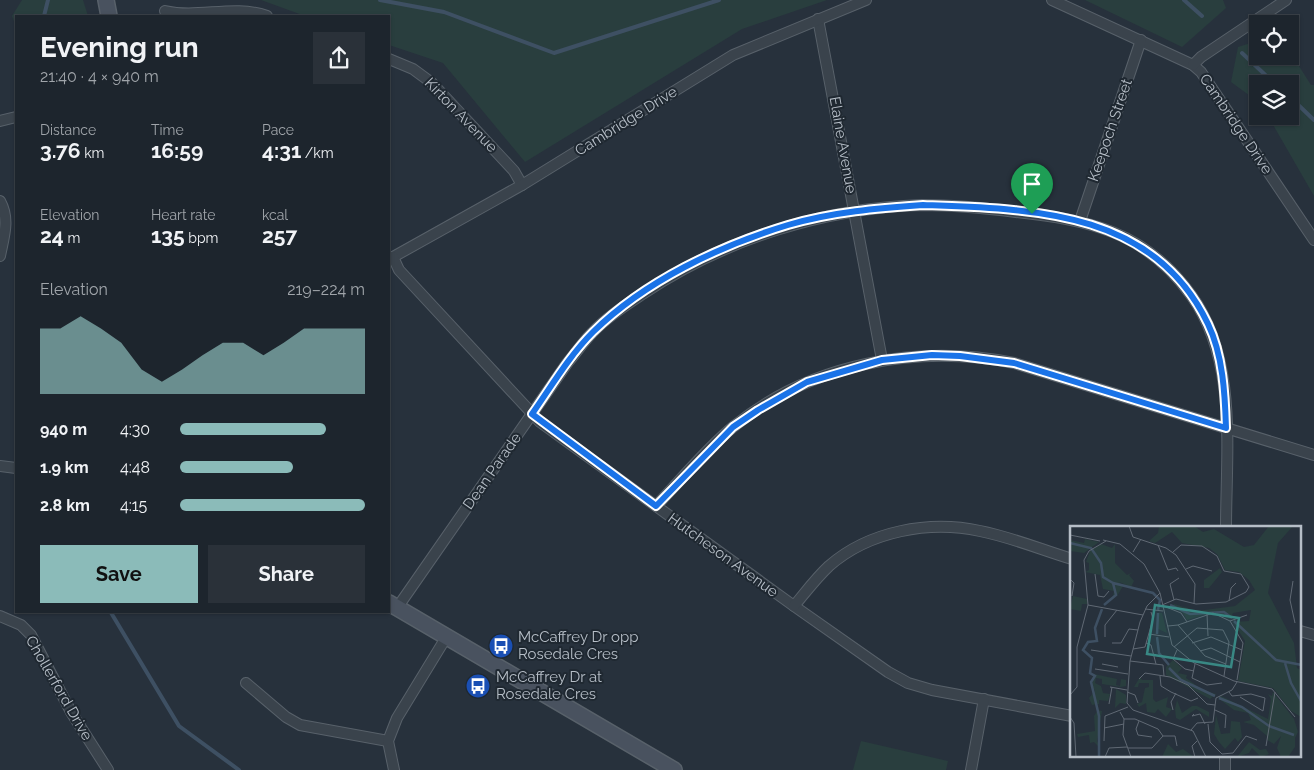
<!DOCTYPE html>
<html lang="en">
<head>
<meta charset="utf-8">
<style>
  body { margin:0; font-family:Raleway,sans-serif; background:#2a3139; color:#f1f3f6; height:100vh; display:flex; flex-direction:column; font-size:19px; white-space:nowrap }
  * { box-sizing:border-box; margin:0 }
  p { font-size:16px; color:#a0a5aa }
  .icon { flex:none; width:28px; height:28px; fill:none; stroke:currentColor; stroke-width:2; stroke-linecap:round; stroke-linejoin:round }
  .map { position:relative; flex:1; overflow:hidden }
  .sheet { position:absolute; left:15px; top:15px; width:375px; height:598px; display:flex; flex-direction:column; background:#1d252d; border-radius:0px; box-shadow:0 1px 4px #0004,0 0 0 1px #3b4249 }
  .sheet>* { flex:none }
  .buttons { position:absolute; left:1249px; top:15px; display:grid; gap:10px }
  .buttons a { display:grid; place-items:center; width:50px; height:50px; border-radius:0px; background:#1d252d; box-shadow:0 1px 4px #0004,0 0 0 1px #3b4249; font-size:25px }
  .pin { position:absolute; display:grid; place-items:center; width:42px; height:42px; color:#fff; margin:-51px -21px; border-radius:50% 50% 50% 0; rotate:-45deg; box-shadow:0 0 5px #0007 }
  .pin .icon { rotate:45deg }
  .round { display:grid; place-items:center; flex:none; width:52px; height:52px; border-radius:0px; background:#2a3139 }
  .head { display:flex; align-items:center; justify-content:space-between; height:85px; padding:0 25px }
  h1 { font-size:28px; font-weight:700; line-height:38px }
  .figures { display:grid; grid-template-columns:repeat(3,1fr); gap:8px; height:85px; padding:5px 25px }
  .figures div { display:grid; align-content:center }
  .figures b { font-size:21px; font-weight:700 }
  .figures small { font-size:14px; font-weight:400 }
  .figures p { font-size:14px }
  .chart { height:140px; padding:10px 25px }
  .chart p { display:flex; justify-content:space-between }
  .chart svg { width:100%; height:90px; margin-top:5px; fill:#8bbbb9; opacity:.7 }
  .action { display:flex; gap:10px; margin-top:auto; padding:10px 25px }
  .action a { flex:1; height:58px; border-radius:0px; background:#8bbbb9; color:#111; font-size:20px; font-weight:700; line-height:58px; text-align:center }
  .action a+a { background:#2a3139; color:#f1f3f6 }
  ul { padding:0 25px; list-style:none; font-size:16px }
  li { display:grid; grid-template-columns:80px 60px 1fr; align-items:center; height:38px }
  li i { height:12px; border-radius:6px; background:#8bbbb9 }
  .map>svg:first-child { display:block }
  .green { fill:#293e3e }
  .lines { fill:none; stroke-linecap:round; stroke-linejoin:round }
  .stream { stroke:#3e5063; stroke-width:4 }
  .minor-casing { stroke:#58616a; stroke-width:12 }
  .secondary-casing { stroke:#58616a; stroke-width:18 }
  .minor { stroke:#3a434c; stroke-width:10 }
  .secondary { stroke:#49525f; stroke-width:15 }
  .route-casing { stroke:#fff; stroke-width:10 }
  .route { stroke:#1a73e8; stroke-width:6 }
  .labels { text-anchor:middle; stroke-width:4; stroke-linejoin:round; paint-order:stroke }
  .street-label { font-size:15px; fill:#b6bec7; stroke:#1f2831 }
  .poi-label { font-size:15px; fill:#b6bec7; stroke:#1f2831; text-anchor:start }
  .inset-river { fill:none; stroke:#3e5063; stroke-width:2.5 }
  .inset-road { fill:none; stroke:#606974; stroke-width:1 }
  .view { fill:#398884; fill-opacity:0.15; stroke:#398884; stroke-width:2.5 }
  .inset-edge { fill:none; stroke:#b6bec7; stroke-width:2.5 }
</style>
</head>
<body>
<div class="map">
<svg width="1314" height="770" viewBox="0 0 1314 770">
  <rect width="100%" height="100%" fill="#27313c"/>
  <!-- green -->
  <g class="green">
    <polygon points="22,0 83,0 88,16 16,16 16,27 12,16"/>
    <polygon points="261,0 827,0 742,29 525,162 443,63 389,45 389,16 305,16"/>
    <polygon points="1085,0 1223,0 1226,8 1182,47"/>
    <polygon points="1257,41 1258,56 1290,56 1290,52 1311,85 1314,85 1314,196 1268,116 1290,116 1290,84 1258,84 1257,101 1231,82 1238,47"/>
    <polygon points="861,741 948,761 946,770 853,770"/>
  </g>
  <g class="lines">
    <!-- stream -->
    <g class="stream">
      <polyline points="380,0 444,12 554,53 719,0"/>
      <polyline points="1184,0 1202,16"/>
      <polyline points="44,16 48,0"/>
      <polyline points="1242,53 1275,84"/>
      <polyline points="1290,97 1314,120"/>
      <polyline points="110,611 179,726 239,770"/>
    </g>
    <defs>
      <g id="minor">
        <polyline points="1052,0 1193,65 1201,72 1314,240"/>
        <path d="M 165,11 C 199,19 233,4 267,16"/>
        <polyline points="818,19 882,360"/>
        <polyline points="389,59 413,69 432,83 514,171 522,185"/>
        <polyline points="1193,65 1201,57 1286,0"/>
        <polyline points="0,121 16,117"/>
        <path d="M 0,201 C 10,219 4,236 0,256"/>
        <polyline points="1080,221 1141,40"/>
        <polyline points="393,257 522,185 733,55 866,0"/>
        <polyline points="389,258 393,257 399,270 540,422 794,606 888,672 908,683 932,690 1072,716"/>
        <polyline points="0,466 16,468"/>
        <path d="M 656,506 C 681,480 705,450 733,427 C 811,363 917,344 1014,363 L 1314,455"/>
        <path d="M 794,606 C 805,593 816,578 829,566 C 869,531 929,520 980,531 C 1011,537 1042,550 1072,559"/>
        <path d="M 397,608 L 568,362 C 576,353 583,342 592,333 C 607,317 626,305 644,293 C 725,239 824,208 922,205 C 953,205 985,208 1016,212 C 1089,220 1145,231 1191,295 C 1238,360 1226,452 1226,528"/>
        <polyline points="0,616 21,625 31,635 71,712 108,770"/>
        <polyline points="1300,631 1314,635"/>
        <polyline points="246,683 286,717 300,725 388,741"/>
        <polyline points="1225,756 1225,770"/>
        <polyline points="394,770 388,741 397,718 447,636"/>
        <polyline points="971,770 984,699"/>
      </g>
      <g id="secondary">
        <polyline points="106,0 109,16"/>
        <polyline points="389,603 674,770"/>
      </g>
    </defs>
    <!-- minor casing -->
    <use href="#minor" class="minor-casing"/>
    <!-- secondary casing -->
    <use href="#secondary" class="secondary-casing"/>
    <!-- minor -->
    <use href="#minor" class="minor"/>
    <!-- secondary -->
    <use href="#secondary" class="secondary"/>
  </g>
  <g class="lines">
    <defs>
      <path id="route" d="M 923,205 C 1033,209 1154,210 1208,324 C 1223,355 1225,394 1226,428 L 1014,363 L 960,356 L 932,355 L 882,360 L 807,382 L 758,410 L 733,427 L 656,506 L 532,414 C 551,387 569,356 593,332 C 645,281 719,246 788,225 C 832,212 879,208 923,205 Z"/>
    </defs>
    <!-- route casing -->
    <use href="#route" class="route-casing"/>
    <!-- route -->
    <use href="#route" class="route"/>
  </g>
  <!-- icons -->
  <defs>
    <symbol id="bus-disc" viewBox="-11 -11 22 22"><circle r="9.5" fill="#1a4fb4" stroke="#1f2831"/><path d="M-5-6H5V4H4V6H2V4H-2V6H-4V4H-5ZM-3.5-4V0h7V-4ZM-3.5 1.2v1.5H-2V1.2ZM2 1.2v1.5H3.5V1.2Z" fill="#fff"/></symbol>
  </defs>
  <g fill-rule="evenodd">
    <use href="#bus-disc" x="487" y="632" width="28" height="28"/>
    <use href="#bus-disc" x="464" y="672" width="28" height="28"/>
  </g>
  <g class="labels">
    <!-- street labels -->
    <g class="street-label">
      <text transform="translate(461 115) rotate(46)" y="5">Kirton Avenue</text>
      <text transform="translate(626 121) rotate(-32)" y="5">Cambridge Drive</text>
      <text transform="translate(1236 124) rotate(56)" y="5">Cambridge Drive</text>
      <text transform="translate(1110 130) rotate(-71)" y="5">Keepoch Street</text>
      <text transform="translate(843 145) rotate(80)" y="5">Elaine Avenue</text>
      <text transform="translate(492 471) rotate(-55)" y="5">Dean Parade</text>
      <text transform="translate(723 555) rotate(36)" y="5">Hutcheson Avenue</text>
      <text transform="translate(59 688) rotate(60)" y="5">Chollerford Drive</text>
    </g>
    <!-- poi labels -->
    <g class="poi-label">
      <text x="518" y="642">McCaffrey Dr opp<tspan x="518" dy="17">Rosedale Cres</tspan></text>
      <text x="496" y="682">McCaffrey Dr at<tspan x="496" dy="17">Rosedale Cres</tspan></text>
    </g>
  </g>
  <!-- overview -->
  <g transform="translate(1070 526)">
    <rect width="231" height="231" fill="#27313c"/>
    <path d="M 89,0 L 124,0 L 133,6 L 144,3 L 174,21 L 184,19 L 199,0 L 223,0 L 208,17 L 198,67 L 224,117 L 227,142 L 231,144 L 231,191 L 221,185 L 203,162 L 168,155 L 175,115 L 163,96 L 179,95 L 181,84 L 163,87 L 160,93 L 144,86 L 117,94 L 113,87 L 101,81 L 104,78 L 127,85 L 165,80 L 185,64 L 179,54 L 169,46 L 155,44 L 147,28 L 139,22 L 112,17 L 102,6 L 85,17 L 79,15 L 88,7 ZM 15,13 L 29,16 L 14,27 L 0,25 L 0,14 L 14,17 ZM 31,18 L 42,22 L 45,18 L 45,37 L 57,49 L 63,46 L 59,49 L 64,55 L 61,61 L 49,56 L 53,60 L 47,70 L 43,70 L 44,65 L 33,63 L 30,49 L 15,46 L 19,44 L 19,37 L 16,36 L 20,25 ZM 150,42 L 152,46 L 139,62 L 134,62 L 134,54 ZM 3,70 L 17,73 L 17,78 L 12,78 L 11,85 L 0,83 ZM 88,87 L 92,87 L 97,107 L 86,102 ZM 103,134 L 112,142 L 108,147 L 117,149 L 116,152 L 134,165 L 146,168 L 140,173 L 96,149 L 96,141 ZM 24,148 L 47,153 L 46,159 L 50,160 L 51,153 L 56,154 L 56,160 L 51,161 L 32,158 L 32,153 L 26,152 L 25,157 L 31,160 L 33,167 L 40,168 L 38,175 L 29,174 L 29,178 L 22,179 L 19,172 L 25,165 L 20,157 ZM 70,151 L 72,154 L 83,154 L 83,173 L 86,176 L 98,171 L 96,181 L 102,183 L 96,191 L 88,183 L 85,187 L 77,186 L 76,177 L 69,181 L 67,178 L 72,176 L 75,162 L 79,161 L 79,157 L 69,157 L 68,161 L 64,161 ZM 46,163 L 56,169 L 56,178 L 50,177 L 45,182 ZM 203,166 L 224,193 L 228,206 L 225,212 L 225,221 L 218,231 L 211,231 L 207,222 L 211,210 L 204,218 L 197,214 L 197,210 L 184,199 L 173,196 L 181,194 L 178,187 L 164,184 L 148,172 L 151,170 L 198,193 L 201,173 L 198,168 L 202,170 ZM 107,174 L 112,187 L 122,180 L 127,180 L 139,186 L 139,191 L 126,183 L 110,194 L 106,192 L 105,183 ZM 28,184 L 32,185 L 27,215 L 30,222 L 24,216 L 20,217 L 19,209 L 8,211 L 7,208 L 25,205 L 24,190 ZM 146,189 L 151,208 L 160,207 L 161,195 L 170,196 L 172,211 L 168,216 L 165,212 L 155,223 L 149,216 L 144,208 ZM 179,216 L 190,224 L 196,223 L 199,228 L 191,231 L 182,222 L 179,227 L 167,231 ZM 98,218 L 106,226 L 113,223 L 124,231 L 92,231 Z" fill="#293e3e"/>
    <path class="inset-river" d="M 0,17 L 21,22 L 31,37 L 33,51 L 43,57 L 46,69 L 34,79M 43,57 L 83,67 L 90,74 L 88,84M 100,79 L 120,88 L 154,86 L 162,92M 164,95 L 206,134 L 232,139M 87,108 L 88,87M 87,111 L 89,127 L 99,139M 215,137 L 221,157 L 231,175M 99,142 L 111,154 L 145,170M 149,172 L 172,181 L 199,200 L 224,209M 29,231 L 29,190 L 21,156 L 25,150 L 20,147 L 22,132 L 13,124 L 18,116 L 27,115 L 25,102 L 32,83"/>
    <path class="inset-road" d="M 59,0 L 63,11 L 96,22 L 106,29 L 125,58 L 124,78M 0,9 L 30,15M 33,14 L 50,18 L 74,38 L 90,67 L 102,119 L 124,137 L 164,155 L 202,163 L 225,191M 88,19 L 98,44 L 106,42 L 108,45M 63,26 L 71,13M 116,43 L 123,40 L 142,45M 25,48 L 28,70 L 34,71 L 39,65M 0,53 L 4,57 L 2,70M 223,55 L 220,74 L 225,97M 90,67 L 77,80 L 70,96 L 60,135 L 57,177 L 63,184 L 123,205 L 136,231M 104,74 L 100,58 L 109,52M 159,75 L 161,62 L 166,57M 18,79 L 73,89M 92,79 L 106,73 L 126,78 L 156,76 L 176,66 L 179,61 L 171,48 L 154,45 L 147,30 L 132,20 L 111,19 L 103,26M 96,81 L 111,87 L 117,96M 75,83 L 93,85M 137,88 L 138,110M 160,95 L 177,89M 108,99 L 143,87 L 160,95 L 173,117 L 167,154M 98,100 L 108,99 L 135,130 L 156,138M 79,108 L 99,111M 35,111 L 35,99 L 47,84M 42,117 L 51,117 L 59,103 L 68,104M 76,117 L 81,119 L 86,138M 122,117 L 141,111 L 172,124M 104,121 L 127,102 L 153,104 L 159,116 L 154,150M 63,123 L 75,121 L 83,93 L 81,86M 21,124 L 61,130M 107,124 L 103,133 L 115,143 L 124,145M 130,125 L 141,122 L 170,136M 60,135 L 93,139 L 94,150M 32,138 L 48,141M 125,138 L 122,152 L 137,159 L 152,157M 25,143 L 58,148M 90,150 L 91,160 L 101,166 L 121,175 L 128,172M 69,153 L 75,147 L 100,151 L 118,159 L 137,178 L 145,179M 40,161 L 57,164M 57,166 L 65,169 L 68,177M 159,166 L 162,170 L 181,168 L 195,172M 0,169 L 7,161 L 7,121 L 18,79 L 14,34 L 19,25 L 36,15M 170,171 L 193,185 L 195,172M 39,178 L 42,161M 103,184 L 101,176 L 106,167M 145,184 L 156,189 L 155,202M 50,186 L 54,193 L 53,209 L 61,231M 124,188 L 122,190 L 130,188 L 135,198M 0,191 L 4,197 L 6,231M 54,193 L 65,193 L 88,203 L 93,210 L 82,222 L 58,222M 69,195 L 66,203 L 68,209 L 82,211M 138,198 L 140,216 L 152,228 L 163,227 L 176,210 L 187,214M 34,202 L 54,198M 121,204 L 127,197 L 143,196 L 146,172 L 162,164 L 167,156M 93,210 L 105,210 L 107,220M 34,215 L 35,190 L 58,181M 196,220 L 205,166M 35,231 L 39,222 L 57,221M 125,231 L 122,220 L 127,215"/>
    <path class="view" d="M 85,79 L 169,92 L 161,141 L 77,128 Z"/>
    <rect width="231" height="231" class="inset-edge"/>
  </g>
</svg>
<div class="buttons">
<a><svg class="icon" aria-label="locate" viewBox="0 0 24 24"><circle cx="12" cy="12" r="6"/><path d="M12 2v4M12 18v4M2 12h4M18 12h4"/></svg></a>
<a><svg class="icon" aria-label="layers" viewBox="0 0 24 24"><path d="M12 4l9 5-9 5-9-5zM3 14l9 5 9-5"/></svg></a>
</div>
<div class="pin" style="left:1032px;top:214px;background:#1e9e55"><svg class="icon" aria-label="arrive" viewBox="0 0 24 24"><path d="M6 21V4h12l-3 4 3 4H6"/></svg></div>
<section class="sheet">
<div class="head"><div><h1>Evening run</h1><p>21:40 · 4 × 940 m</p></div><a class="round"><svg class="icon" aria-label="share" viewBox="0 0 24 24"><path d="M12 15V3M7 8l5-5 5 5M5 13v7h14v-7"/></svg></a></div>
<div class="figures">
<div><p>Distance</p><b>3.76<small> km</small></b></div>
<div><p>Time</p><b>16:59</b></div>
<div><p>Pace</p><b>4:31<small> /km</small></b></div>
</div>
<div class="figures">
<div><p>Elevation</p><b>24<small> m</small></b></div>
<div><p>Heart rate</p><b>135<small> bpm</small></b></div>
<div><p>kcal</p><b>257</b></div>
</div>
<div class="chart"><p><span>Elevation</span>219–224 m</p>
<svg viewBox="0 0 160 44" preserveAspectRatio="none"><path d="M0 44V12L10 12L20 6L30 12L40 19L50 32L60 38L70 32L80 25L90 19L100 19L110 25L120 19L130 12L140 12L150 12L160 12V44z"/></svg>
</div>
<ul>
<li><b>940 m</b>4:30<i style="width:79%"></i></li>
<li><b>1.9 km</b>4:48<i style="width:61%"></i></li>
<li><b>2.8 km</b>4:15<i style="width:100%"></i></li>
</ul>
<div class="action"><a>Save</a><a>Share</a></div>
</section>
</div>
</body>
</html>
